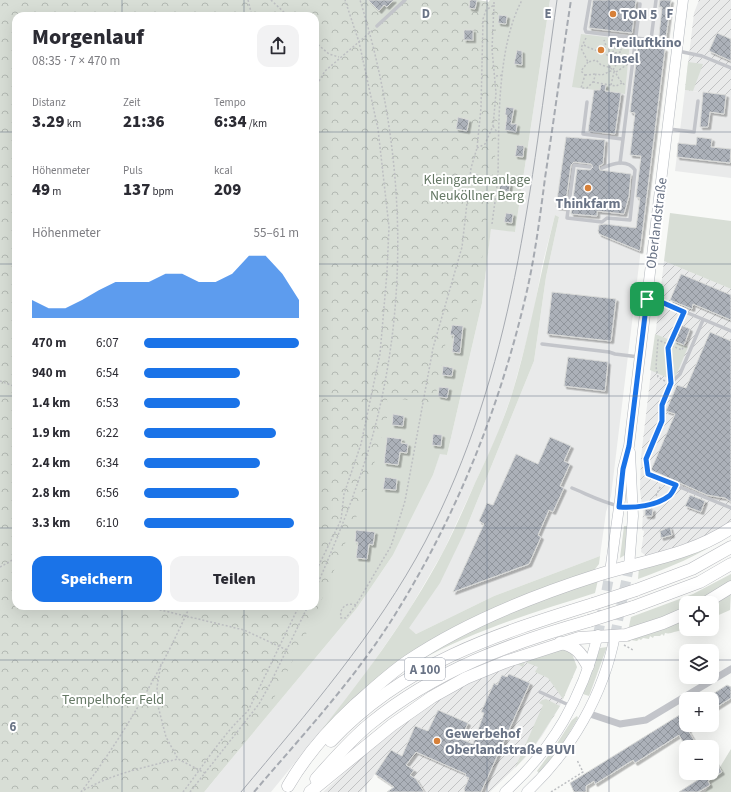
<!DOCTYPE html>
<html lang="de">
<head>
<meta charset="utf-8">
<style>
  body { margin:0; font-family:"Source Sans 3",sans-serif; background:#f2f2f3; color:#2b2b33; height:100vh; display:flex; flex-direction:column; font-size:15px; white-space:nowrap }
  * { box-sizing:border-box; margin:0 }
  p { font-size:13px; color:#7c7c81 }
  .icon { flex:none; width:22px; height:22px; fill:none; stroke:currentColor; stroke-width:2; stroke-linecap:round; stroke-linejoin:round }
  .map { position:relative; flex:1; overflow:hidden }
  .sheet { position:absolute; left:12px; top:12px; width:307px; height:598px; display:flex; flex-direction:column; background:#fff; border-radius:12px; box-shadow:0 4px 16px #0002 }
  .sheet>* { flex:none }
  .buttons { position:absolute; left:679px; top:596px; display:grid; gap:8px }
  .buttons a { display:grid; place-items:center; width:40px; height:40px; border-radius:8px; background:#fff; box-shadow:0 4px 16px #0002; font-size:20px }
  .pin { position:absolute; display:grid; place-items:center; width:34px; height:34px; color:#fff; margin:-17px; border-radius:8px; box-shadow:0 2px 6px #0006 }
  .round { display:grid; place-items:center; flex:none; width:42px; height:42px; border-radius:12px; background:#f2f2f3 }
  .overview { display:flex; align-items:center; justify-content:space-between; height:68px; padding:0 20px }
  h1 { font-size:22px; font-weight:800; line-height:30px }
  .stats { display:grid; grid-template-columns:repeat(3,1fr); gap:6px; height:68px; padding:4px 20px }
  .stats div { display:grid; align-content:center }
  .stats b { font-size:17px; font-weight:800 }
  .stats small { font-size:11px; font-weight:400 }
  .stats p { font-size:11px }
  .chart { height:112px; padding:8px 20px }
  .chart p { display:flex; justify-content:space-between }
  .chart svg { width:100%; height:72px; margin-top:4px; fill:#1a73e8; opacity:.7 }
  .cta { display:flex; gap:8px; margin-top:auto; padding:8px 20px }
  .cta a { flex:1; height:46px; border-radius:12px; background:#1a73e8; color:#fff; font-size:16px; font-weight:800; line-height:46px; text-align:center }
  .cta a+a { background:#f2f2f3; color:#2b2b33 }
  ul { padding:0 20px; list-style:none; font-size:13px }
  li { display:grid; grid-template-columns:64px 48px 1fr; align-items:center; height:30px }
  li i { height:10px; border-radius:5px; background:#1a73e8 }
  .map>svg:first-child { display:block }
  .built { fill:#e9eaea }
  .industrial { fill:url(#industrial-furrows) }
  .green { fill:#d8ded6 }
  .forest { fill:url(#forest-crowns); fill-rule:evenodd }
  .building { fill:url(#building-cross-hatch); stroke:#dadbd9; filter:url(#shadow) }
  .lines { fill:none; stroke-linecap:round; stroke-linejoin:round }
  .secondary-tunnel { stroke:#d4d8db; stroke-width:10; stroke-dasharray:10 5; stroke-linecap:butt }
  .secondary-casing { stroke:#b5b9bf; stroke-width:11 }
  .highway-casing { stroke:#b6b8bd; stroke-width:13 }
  .path { stroke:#bdbfc2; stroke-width:1.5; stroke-dasharray:2 2; stroke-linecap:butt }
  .lane { stroke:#c3c5ca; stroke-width:3.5 }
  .street { stroke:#c3c5ca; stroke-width:7 }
  .secondary { stroke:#fff; stroke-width:10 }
  .highway { stroke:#fff; stroke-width:12 }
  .tram { stroke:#a6aab1; stroke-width:1 }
  .rail { stroke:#a6aab1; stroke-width:2; stroke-dasharray:6 3; stroke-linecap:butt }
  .highway-bridge-casing { stroke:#b6b8bd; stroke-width:13; stroke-linecap:butt }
  .path-bridge { stroke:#bdbfc2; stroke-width:1.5; stroke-dasharray:2 2; stroke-linecap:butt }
  .highway-bridge { stroke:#fff; stroke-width:12 }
  .route-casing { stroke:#fff; stroke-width:8 }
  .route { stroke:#1a73e8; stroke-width:5 }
  .grid { fill:none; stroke:#6a7486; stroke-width:1; stroke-opacity:0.55 }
  .poi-dot { fill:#d78039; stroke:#fff; stroke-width:1.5 }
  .labels { text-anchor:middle; stroke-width:4; stroke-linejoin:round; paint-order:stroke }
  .shield { fill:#fff; stroke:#979eaa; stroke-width:1 }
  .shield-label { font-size:13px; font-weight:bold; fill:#6a7486 }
  .poi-label { font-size:14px; font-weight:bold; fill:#6a7486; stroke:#fff; text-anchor:start }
  .park-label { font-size:14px; fill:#657865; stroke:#fff }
  .street-label { font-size:14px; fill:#6a7486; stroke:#fff }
  .grid-label { font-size:13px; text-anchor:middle; font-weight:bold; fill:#6a7486; stroke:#fff; stroke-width:4; stroke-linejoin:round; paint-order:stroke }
</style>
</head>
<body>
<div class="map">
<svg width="731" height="792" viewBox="0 0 731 792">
  <defs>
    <pattern id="industrial-furrows" width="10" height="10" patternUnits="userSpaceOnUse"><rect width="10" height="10" fill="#e9eaea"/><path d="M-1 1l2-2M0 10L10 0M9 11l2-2" fill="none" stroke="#c1c2c3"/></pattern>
    <pattern id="forest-crowns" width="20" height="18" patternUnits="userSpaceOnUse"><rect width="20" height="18" fill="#d8ded6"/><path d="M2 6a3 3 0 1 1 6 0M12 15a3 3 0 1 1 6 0" fill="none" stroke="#b3b9b3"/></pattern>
    <pattern id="building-cross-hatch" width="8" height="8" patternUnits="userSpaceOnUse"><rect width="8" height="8" fill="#acb1b9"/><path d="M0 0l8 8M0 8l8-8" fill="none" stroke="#90959c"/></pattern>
    <filter id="shadow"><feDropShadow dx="2.5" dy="2.5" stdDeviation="0" flood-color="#0004"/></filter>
  </defs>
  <rect width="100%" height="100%" fill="#f8f9f7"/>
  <!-- built -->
  <g class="built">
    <polygon points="550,0 671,0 611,496 606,512 600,556 494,596 416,634 408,628 465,531 534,361 546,277 559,217 555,215 542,266 532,321 512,394 497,436 443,552 408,612 357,686 271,792 204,792 357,608 393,555 433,475 440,453 447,455 482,303 491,228 515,232"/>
    <polygon points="685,90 731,96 731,178 675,171"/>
  </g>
  <!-- industrial -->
  <g class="industrial">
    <polygon points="699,0 731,0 731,96 685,90 694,13"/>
    <polygon points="664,261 731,289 731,526 716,535 648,557 641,552 644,531 642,530 643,513 640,490 641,457"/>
    <polygon points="524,659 577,667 560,706 542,736 524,759 490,792 400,792 375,774 361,792 323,792 365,754 413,715 439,697 485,675"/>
  </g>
  <!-- green -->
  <g class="green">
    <polygon points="477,0 489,2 490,0 550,0 515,232 491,229 482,303 447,455 440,454 433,475 393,555 357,608 204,792 193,792 315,606"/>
    <polygon points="581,34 630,40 625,94 572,87"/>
    <polygon points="688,62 703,64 693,91 685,90"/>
    <polygon points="670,213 731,221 731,289 664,261"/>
    <path d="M 555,215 L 559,217 L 546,277 L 534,361 L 465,531 L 440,583 L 409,628 L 416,634 L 494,596 L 600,556 L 599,564 L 592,573 L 465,623 L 311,743 C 360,682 407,620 443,552 C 455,529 465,506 475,483 C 489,454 502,425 512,394 C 530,335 540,274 555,215 Z"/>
    <polygon points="655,334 688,347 675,378 670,379 650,370"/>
    <polygon points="624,526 627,526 625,555 620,558"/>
    <path d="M 726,536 L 727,537 C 699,555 669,568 638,579 L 639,568 Z"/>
    <path d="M 731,574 L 731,582 C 717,591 704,603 686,603 L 686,609 L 628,631 L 631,617 L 693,594 Z"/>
    <path d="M 598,580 L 595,593 C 535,612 475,630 419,661 L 441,646 L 516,608 Z"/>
    <polygon points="731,592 730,610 712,618 712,604"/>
    <path d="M 686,618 L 686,628 L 682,631 C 676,630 671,635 665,633 L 664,636 L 662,634 L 660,636 L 654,636 L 653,638 L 650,636 L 649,639 L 643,638 L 641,640 L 639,639 L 637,641 L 631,640 L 629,642 L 626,640 Z"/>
    <polygon points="607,647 589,696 583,694 600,648"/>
    <polygon points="566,649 571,651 577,667 563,699 548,678 535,672 538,667 525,662 523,667 515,663 541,653"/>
    <polygon points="546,699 560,706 533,748 515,768 543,705 539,703 542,700"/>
    <polygon points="577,716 578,718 562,745 539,773 537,771 556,745 572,720"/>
    <polygon points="731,749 731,792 705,792 710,785 708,781 714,777"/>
  </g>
  <!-- forest -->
  <path class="forest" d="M 0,0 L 477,0 L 489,2 L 490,0 L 504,0 L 498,10 L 495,39 L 502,43 L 495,158 L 476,306 L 449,325 L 434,404 L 394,398 L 387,399 L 388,414 L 365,496 L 314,618 L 265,716 L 204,792 L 0,792 ZM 16,16 L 315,16 L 315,606 L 16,606 Z"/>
  <!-- building -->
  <g class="building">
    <polygon points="368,0 394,0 387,7 384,5 379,11"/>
    <polygon points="470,0 477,0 475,9 469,8"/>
    <polygon points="593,0 636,0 632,33 589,28"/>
    <polygon points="660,0 671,0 666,37 659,36 662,7 659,7"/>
    <polygon points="499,15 507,16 506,24 498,23"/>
    <rect x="464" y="30" width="9" height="10"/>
    <polygon points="717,33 731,39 731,61 709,51"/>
    <polygon points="638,46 665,49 640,251 599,234 598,231 599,225 605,224 636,228 640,198 636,197 641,156 630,155 635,113 630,112"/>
    <polygon points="517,50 522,51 522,65 514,64"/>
    <polygon points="601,84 606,85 605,91 621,93 615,134 588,131 594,90 600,90"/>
    <polygon points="703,92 726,95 724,114 710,112 708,127 700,127"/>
    <polygon points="506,107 514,108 511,124 517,124 516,132 505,130 507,115 505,115"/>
    <polygon points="458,117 469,120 467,131 456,129"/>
    <polygon points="566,137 605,140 603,164 599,166 600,170 631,174 629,196 624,214 597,211 597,216 571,214 577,169 590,170 593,167 591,164 574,162 571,165 565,208 556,207"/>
    <polygon points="697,137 712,139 711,147 731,149 730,163 677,157 678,143 696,145"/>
    <polygon points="517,145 524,146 523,157 515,156"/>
    <polygon points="500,183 510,184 509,192 499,191"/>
    <polygon points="506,213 513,214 512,223 504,222"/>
    <polygon points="681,274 731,295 731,320 693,304 692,309 670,300"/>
    <polygon points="552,292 616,299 611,341 547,334"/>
    <polygon points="452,325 463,326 460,353 452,352 454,335 450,335"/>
    <polygon points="681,325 690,329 684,345 674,341"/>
    <polygon points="710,332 731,341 731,502 725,498 707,495 651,470 675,414 666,411 677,385 686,388"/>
    <polygon points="568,357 608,362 605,391 564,386"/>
    <polygon points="443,366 453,368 452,376 442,375"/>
    <polygon points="439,387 449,388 447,398 438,396"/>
    <polygon points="393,414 404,416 403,426 392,425"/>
    <polygon points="433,434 442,435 441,446 432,445"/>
    <polygon points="387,437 402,439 401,443 408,444 407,453 400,452 398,465 384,463"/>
    <polygon points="550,437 571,446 564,461 570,464 560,486 564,488 553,512 549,510 538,535 541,537 529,564 453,592 484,524 479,521 487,503 493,505 516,454 538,464"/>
    <polygon points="385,477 397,479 396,490 383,489"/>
    <polygon points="690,495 705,501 701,512 685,506"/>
    <polygon points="645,509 653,509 652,516 645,516"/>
    <polygon points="670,527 672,535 661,538 660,531"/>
    <polygon points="356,530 375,532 373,545 369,544 367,559 356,558 358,542 355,542"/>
    <polygon points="509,674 530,683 481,792 465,792 464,789 469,778 465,776 466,774 416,752 406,765 414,770 410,775 416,779 424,792 387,792 394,787 375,774 391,750 402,756 415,726 428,731 438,710 468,723 461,739 473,744 484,713 481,712 494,683 497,685 502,675 507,677"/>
    <polygon points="727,685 731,687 731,698 712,710 712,699 705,699"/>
    <polygon points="686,711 686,725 696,725 688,730 698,747 686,747 679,735 635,763 633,760 595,784 594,781 586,786 586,792 574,792 570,783"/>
    <polygon points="712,756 722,772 708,781 710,785 698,792 679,792 704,776 702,773 712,773"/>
  </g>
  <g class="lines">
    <!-- secondary-tunnel -->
    <g class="secondary-tunnel">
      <polyline points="598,635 610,572"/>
      <polyline points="615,635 629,567"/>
    </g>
    <defs>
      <g id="secondary">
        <polyline points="629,567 633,516 630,452"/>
        <polyline points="610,572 620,500 623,469 629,446 683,0"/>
        <path d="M 505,792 C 553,749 582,698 598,635"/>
        <path d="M 527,792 C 571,751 604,694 615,635"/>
      </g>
      <g id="highway">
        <polyline points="636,590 692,569 731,547"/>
        <polyline points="705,603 731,587"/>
        <polyline points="633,607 700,582 731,564"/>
        <path d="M 560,643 C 575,645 581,653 588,666"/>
        <path d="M 331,741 C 403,664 496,634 593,604"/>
        <path d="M 316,779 C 333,760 351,739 371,723 C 435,671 510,643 589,621"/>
        <path d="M 288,786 C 306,755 329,729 355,705 C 372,690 389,674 408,661 C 466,622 532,596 598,575 C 643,561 691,555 731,528"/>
        <polyline points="310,792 392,725 432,697 466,678 505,662 579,638 626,635 663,623 686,613"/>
      </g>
    </defs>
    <!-- secondary casing -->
    <use href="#secondary" class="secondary-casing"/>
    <!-- highway casing -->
    <use href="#highway" class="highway-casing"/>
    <!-- path -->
    <g class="path">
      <polyline points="248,0 252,16"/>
      <polyline points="271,0 288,16"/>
      <path d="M 586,38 L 581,48 L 588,62 L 596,60 L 601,65 C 620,69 614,77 625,85"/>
      <polyline points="315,42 329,54 339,57"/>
      <path d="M 584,45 C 592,50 601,51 609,56"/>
      <polyline points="601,51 606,46 604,40"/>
      <polyline points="588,62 581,71 585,75 581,88 587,88 593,82 596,74 602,75 613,70 618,61 614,53 621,52 621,49"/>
      <path d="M 610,68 C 610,57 612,47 623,43 L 630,46"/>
      <polyline points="616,72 628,64"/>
      <polyline points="585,75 596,74"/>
      <polyline points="496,76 503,75"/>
      <polyline points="593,82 616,86 622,83"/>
      <polyline points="611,85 614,72"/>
      <polyline points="315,88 325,71 374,29"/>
      <polyline points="493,126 497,132"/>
      <polyline points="477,148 485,144 493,126 496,93 492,49 494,5"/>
      <path d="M 492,224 C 494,207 497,191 498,175 C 499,122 497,47 522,0"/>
      <polyline points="670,376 668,348 682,317"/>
      <polyline points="0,381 16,387"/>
      <polyline points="665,381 658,377 656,367 658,340 682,350 686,340 689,341"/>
      <polyline points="656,496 661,485"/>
      <polyline points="0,567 16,558"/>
      <polyline points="315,573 341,520 344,494 361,444 380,354 387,272 389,227 378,129 359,42 345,0"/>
      <path d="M 315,590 C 338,537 360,483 375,427 C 411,287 403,138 360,0"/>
      <path d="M 356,605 C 346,602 339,608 341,618 L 346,618 L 356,605 L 391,546 L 405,501 L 433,348 L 462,247 L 471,168 L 477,148 L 481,108 L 483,19 L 486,10 L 494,5 L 494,0"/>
      <polyline points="144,606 244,630 287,650"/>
      <polyline points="624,645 633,650"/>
      <polyline points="161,664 157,687 158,706 166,737 178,759 205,773"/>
      <path d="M 84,790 C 114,773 146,767 178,759"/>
      <path d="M 81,792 C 123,737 162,669 190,606"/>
      <path d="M 183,792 C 204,765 222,735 248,711 L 299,606"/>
      <polyline points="190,792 259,704 270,684 308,606"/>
      <polyline points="551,792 583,772 577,760"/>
    </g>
    <!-- lane -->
    <g class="lane">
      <polyline points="590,0 585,29 586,32 677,43"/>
      <polyline points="377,26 405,0"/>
      <polyline points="651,40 656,0"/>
      <polyline points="678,51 702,56 731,68"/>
      <polyline points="587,102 583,134 622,139"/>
      <polyline points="669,129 694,132 698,101"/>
      <polyline points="620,163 640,4"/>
      <path d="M 590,167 L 574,165 L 567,218 L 602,222 L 607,218 L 630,220 L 635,170 C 627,158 612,164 602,168"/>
      <polyline points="648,300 659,301 731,331"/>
      <polyline points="703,320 680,374 671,383 662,405 662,421 646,459 648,474 731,508"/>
      <polyline points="542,344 609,352 615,354 639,357"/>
      <path d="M 572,488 C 601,500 624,515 655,502 C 667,497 670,497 676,485"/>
      <polyline points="540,692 571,706"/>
    </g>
    <!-- street -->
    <polyline class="street" points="587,713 620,724 646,720 731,669"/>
    <!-- secondary -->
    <use href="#secondary" class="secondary"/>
    <!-- highway -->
    <use href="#highway" class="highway"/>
    <!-- tram -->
    <path class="tram" d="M 241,792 C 307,713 376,634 425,542 C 515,370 530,189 557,0"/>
    <!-- rail -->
    <path class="rail" d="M 254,792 C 301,737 352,682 391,621 C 455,520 499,410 526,295 C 535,256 540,217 545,178 C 554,119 562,59 571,0"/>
    <defs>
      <g id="highway-bridge">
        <polyline points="593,604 636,590"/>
        <polyline points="589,621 633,607"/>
      </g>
    </defs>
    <!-- highway-bridge casing -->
    <use href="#highway-bridge" class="highway-bridge-casing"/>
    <!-- path-bridge -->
    <g class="path-bridge">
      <polyline points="620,41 621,49"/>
      <polyline points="629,44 638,48"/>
    </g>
    <!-- highway-bridge -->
    <use href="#highway-bridge" class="highway-bridge"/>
  </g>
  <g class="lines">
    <defs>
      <path id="route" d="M 647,299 L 659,301 L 684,312 L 668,348 L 671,383 L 662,405 L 662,421 L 646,459 L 648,474 L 676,485 C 674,489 672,494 669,496 C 656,506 635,508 619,507 L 623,469 L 629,446 Z"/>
    </defs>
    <!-- route casing -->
    <use href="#route" class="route-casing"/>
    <!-- route -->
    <use href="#route" class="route"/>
  </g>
  <!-- grid -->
  <path class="grid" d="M 122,0 L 122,16M 244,0 L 244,16M 366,0 L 366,792M 487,0 L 487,792M 609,0 L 609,792M 0,132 L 16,132M 315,132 L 731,132M 0,264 L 16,264M 315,264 L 731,264M 0,396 L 16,396M 315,396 L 731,396M 0,528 L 16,528M 315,528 L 731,528M 122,606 L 122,792M 244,606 L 244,792M 0,660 L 686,660M 712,660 L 731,660"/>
  <!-- markers -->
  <g class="poi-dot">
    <circle cx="613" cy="14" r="4"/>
    <circle cx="601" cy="50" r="4"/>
    <circle cx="588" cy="188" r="4"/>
    <circle cx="437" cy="741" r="4"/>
  </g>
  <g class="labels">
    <!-- shield labels -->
    <rect class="shield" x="405" y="658" width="40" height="22" rx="3"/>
    <g class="shield-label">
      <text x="425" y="674">A 100</text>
    </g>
    <!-- poi labels -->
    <g class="poi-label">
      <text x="621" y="19">TON 5</text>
      <text x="609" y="47">Freiluftkino<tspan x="609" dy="16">Insel</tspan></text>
      <text x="588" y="208" text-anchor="middle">Thinkfarm</text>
      <text x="445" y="738">Gewerbehof<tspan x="445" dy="16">Oberlandstraße BUVI</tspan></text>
    </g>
    <!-- park labels -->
    <g class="park-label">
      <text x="477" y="184">Kleingartenanlage<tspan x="477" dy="16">Neuköllner Berg</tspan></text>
      <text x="113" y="704">Tempelhofer Feld</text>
    </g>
    <!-- street labels -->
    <g class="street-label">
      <text transform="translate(656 223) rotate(-83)" y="5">Oberlandstraße</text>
    </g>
  </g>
  <g class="grid-label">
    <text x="426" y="18">D</text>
    <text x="548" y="18">E</text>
    <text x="670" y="18">F</text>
    <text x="13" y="731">6</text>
  </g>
</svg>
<div class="buttons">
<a><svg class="icon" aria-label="locate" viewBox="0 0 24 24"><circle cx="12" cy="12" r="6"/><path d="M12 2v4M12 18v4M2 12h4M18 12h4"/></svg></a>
<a><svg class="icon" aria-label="layers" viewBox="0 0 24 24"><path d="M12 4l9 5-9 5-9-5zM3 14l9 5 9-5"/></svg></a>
<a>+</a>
<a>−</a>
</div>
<div class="pin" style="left:647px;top:299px;background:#1e9e55"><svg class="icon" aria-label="arrive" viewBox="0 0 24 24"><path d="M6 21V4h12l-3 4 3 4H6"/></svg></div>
<section class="sheet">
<div class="overview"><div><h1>Morgenlauf</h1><p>08:35 · 7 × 470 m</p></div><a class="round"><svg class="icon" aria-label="share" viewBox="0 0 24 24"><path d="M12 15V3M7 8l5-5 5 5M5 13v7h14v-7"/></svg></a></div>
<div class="stats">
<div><p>Distanz</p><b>3.29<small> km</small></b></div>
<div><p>Zeit</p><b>21:36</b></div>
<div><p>Tempo</p><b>6:34<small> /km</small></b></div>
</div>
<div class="stats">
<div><p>Höhenmeter</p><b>49<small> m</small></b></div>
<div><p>Puls</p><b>137<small> bpm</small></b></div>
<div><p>kcal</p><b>209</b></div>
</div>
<div class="chart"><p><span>Höhenmeter</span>55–61 m</p>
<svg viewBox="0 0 160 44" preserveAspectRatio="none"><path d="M0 44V33L10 38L20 38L30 33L40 27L50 22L60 22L70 22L80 17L90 17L100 22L110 22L120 17L130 6L140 6L150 17L160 33V44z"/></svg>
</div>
<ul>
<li><b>470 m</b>6:07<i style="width:100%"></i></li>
<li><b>940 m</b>6:54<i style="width:62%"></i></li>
<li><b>1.4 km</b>6:53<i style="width:62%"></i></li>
<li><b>1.9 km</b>6:22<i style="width:85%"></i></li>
<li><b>2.4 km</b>6:34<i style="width:75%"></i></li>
<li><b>2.8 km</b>6:56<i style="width:61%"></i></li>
<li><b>3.3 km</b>6:10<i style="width:97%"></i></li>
</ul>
<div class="cta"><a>Speichern</a><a>Teilen</a></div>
</section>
</div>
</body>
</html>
